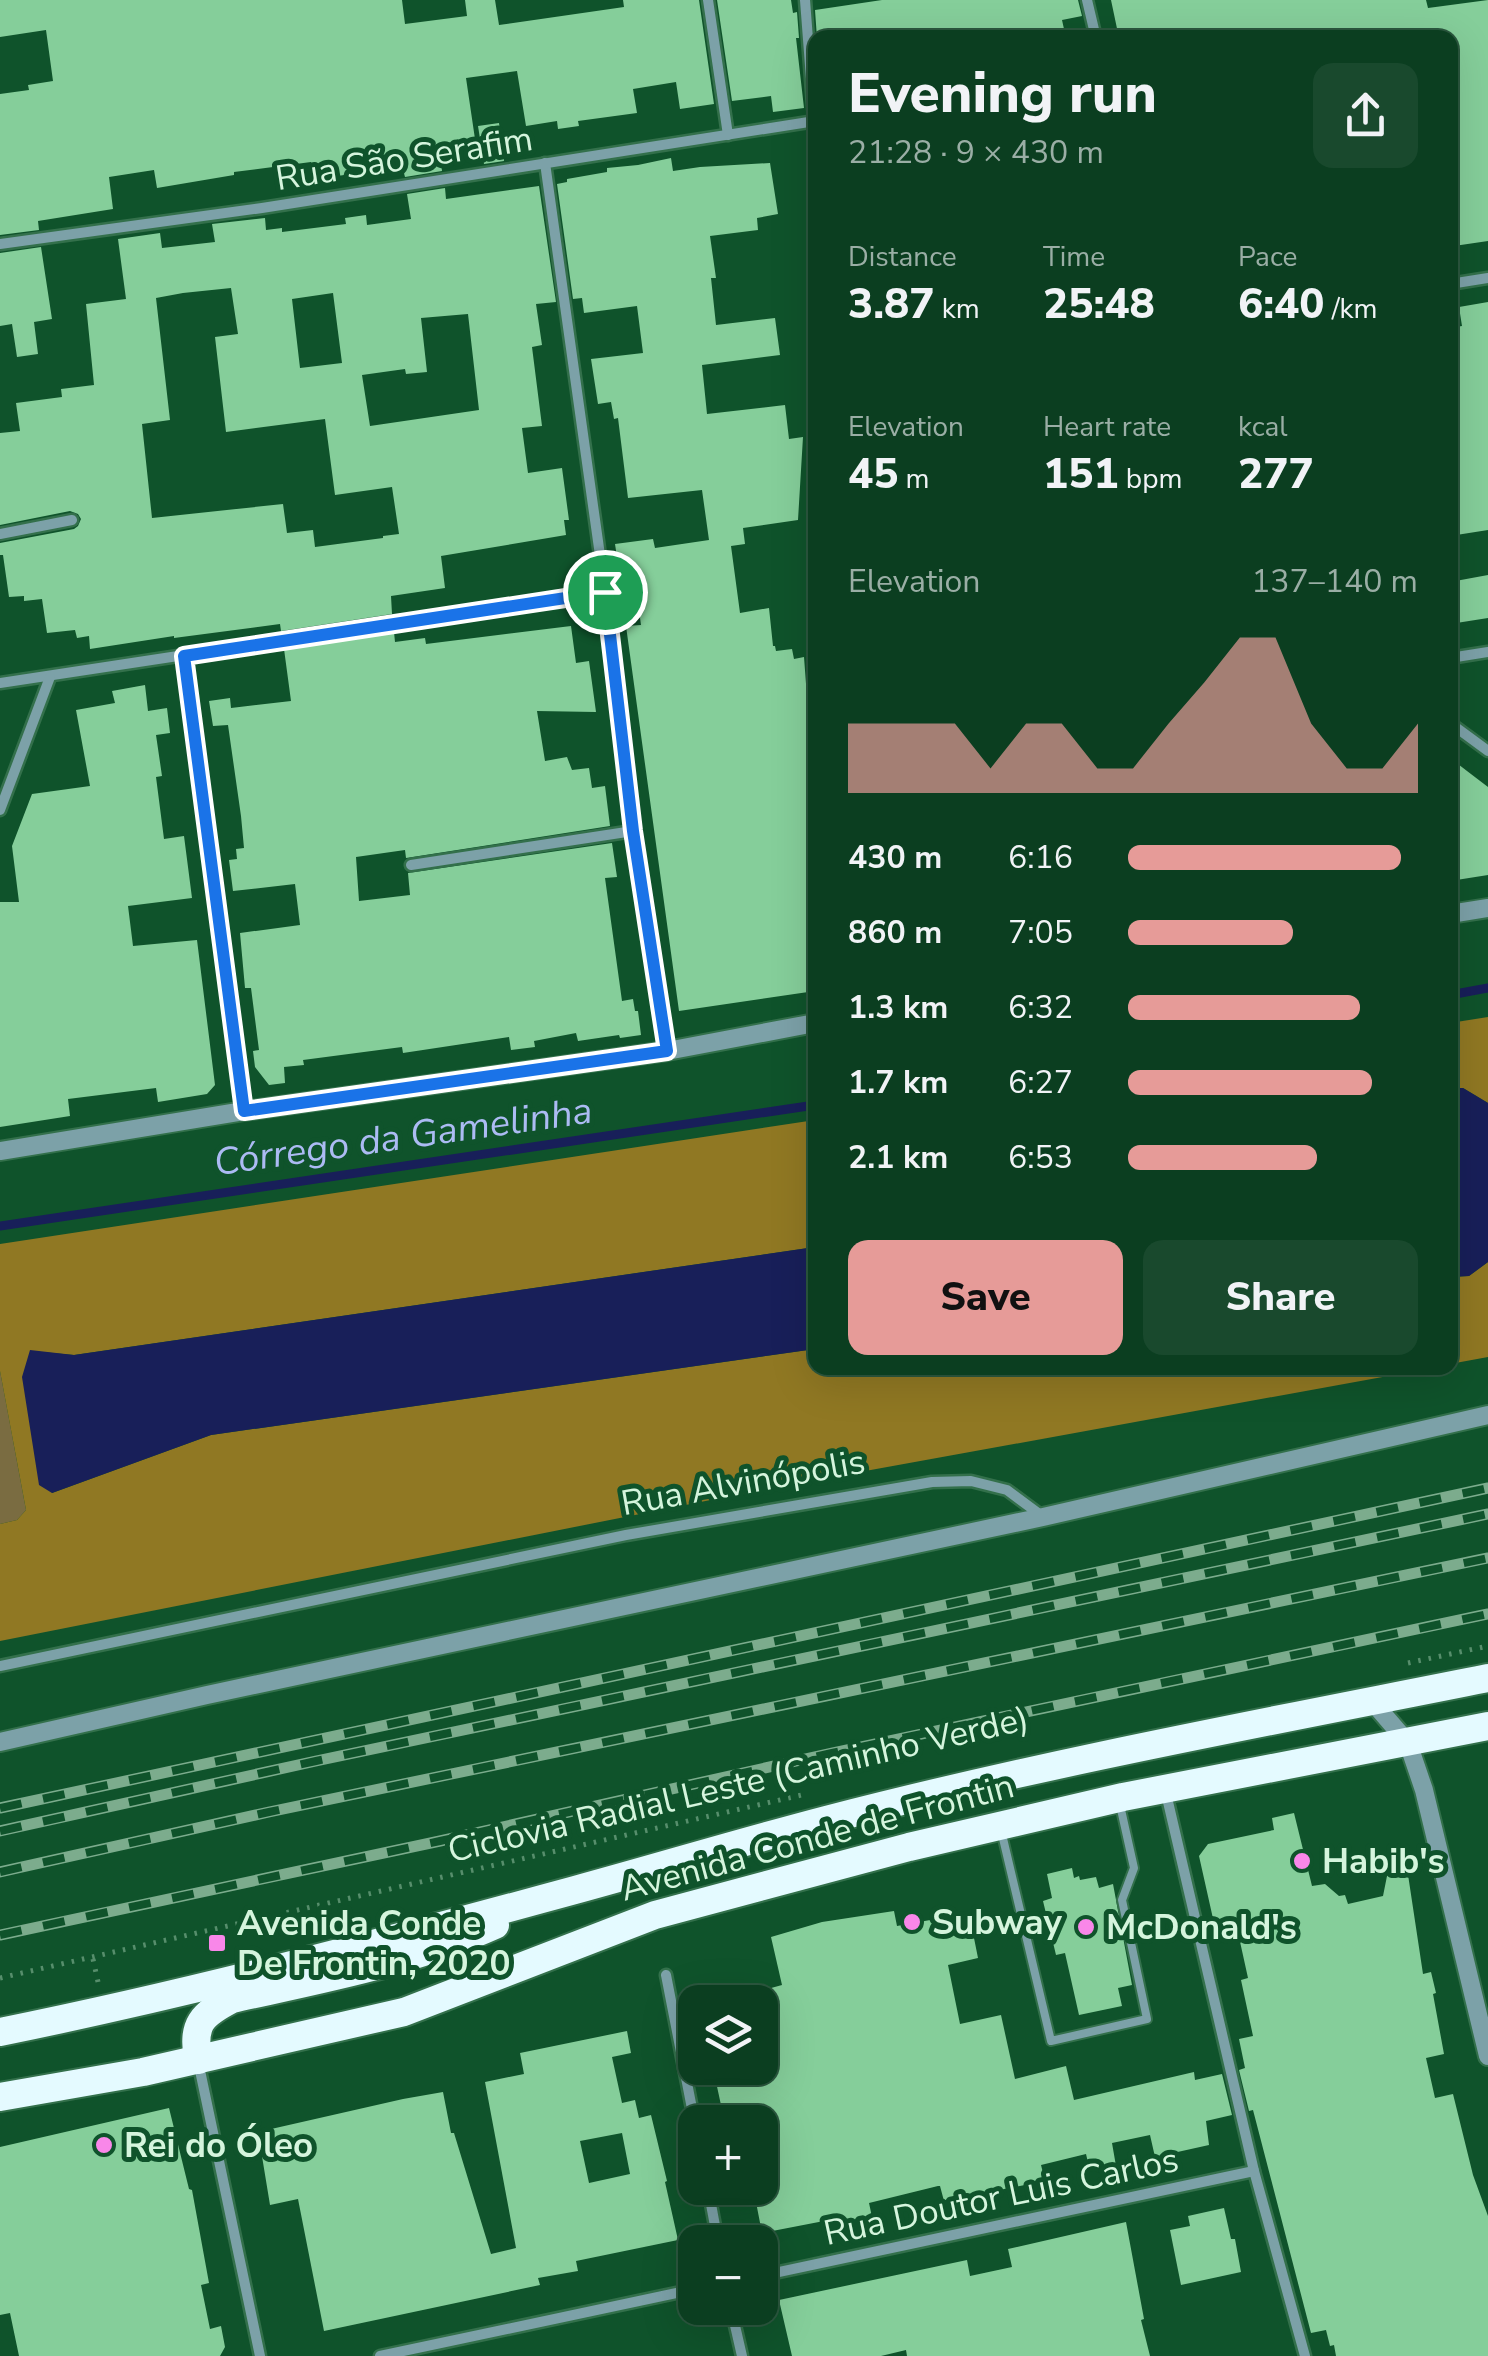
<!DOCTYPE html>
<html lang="en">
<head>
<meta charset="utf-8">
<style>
  body { margin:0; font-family:"Nunito Sans",sans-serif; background:#19492d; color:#f1f3f6; height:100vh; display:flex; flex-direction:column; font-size:38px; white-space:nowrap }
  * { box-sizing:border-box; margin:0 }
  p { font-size:32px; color:#9aaea5 }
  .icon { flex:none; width:55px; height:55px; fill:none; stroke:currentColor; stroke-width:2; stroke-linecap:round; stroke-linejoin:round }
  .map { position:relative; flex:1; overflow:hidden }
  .drawer { position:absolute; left:808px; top:30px; width:650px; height:1345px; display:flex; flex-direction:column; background:#0b3e20; border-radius:20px; box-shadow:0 10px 40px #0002,0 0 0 2px #2b573e }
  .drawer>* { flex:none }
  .tools { position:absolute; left:678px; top:1985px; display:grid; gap:20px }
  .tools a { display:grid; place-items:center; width:100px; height:100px; border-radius:20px; background:#0b3e20; box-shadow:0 10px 40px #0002,0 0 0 2px #2b573e; font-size:50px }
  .pin { position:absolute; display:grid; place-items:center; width:85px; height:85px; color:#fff; margin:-42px; border:5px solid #fff; border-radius:50%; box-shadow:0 2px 10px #0007 }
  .round { display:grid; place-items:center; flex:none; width:105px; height:105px; border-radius:20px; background:#19492d }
  .overview { display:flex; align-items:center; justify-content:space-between; height:170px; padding:0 40px }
  h1 { font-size:55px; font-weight:800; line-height:75px }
  .stats { display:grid; grid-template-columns:repeat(3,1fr); gap:15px; height:170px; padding:10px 40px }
  .stats div { display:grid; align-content:center }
  .stats b { font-size:42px; font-weight:800 }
  .stats small { font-size:28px; font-weight:400 }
  .stats p { font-size:28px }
  .chart { height:280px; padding:20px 40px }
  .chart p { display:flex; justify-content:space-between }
  .chart svg { width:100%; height:180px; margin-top:10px; fill:#e69b98; opacity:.7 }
  .button { display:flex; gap:20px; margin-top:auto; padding:20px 40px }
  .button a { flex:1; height:115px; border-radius:20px; background:#e69b98; color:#111; font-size:40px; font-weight:800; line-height:115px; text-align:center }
  .button a+a { background:#19492d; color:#f1f3f6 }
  ul { padding:0 40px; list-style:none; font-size:32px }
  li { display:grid; grid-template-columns:160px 120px 1fr; align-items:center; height:75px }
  li i { height:25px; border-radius:12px; background:#e69b98 }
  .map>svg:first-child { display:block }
  .green { fill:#7a6c41 }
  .forest { fill:#907823 }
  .water { fill:#181f59 }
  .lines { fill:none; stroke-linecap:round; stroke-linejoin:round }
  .stream { stroke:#181f59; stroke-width:9 }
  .building { fill:#85ce9a; fill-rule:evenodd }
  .service-casing { stroke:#33704b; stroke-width:12 }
  .minor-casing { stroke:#33704b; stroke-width:15 }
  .tertiary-casing { stroke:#33704b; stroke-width:22 }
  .trunk-casing { stroke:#33704b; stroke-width:32 }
  .path { stroke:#578e6c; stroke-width:5; stroke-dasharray:2.5 8; stroke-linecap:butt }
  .service { stroke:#7ca1a8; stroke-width:8 }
  .minor { stroke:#7ca1a8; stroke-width:10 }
  .tertiary { stroke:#7ca1a8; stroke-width:18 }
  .trunk { stroke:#e4faff; stroke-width:28 }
  .rail-casing { stroke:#7cac8d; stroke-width:11 }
  .rail { stroke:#0f532b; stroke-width:8; stroke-dasharray:22; stroke-linecap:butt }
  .route-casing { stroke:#fff; stroke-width:20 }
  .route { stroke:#1a73e8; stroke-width:12 }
  .poi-dot { fill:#f987e9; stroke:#0f532b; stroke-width:4 }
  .labels { text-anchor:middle; stroke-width:10; stroke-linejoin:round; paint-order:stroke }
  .street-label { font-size:35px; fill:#d5f5dd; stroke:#0f532b }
  .poi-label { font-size:35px; font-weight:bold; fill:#d5f5dd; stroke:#0f532b; text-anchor:start }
  .water-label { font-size:38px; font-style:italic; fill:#acbbf3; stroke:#0f532b }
</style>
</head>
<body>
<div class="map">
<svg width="1488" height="2356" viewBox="0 0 1488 2356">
  <rect width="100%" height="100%" fill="#0f532b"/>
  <!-- green -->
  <polygon class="green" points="0,1371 26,1510 17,1520 0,1524"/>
  <!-- forest -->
  <g class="forest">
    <polygon points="1488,1017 1488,1103 1463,1088 1450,1088 1450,1023"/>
    <polygon points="815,1120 815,1247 74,1355 31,1351 52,1493 211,1435 815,1349 815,1368 1432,1368 761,1490 0,1641 0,1524 17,1520 26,1510 0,1371 0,1244"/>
    <polygon points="1488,1262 1488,1357 1450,1364 1450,1277 1469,1276"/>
  </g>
  <!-- water -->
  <g class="water">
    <polygon points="1450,1088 1463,1088 1488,1103 1488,1262 1469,1276 1450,1277"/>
    <polygon points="815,1247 815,1349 211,1435 52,1493 39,1485 22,1377 30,1350 74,1355"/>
  </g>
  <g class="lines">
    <!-- stream -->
    <g class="stream">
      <polyline points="1450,995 1488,988"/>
      <polyline points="0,1226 815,1105"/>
    </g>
  </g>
  <!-- building -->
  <g class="building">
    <polygon points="0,0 402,0 405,24 467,16 465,0 495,0 499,25 624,7 623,0 699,0 714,104 680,109 676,82 633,89 637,113 578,121 579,126 558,129 557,121 526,126 517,71 466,78 475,139 439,144 442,171 405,177 399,155 355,161 357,173 318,179 316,179 311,162 234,172 234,175 157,188 154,170 109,177 113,209 38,221 39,230 0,235 0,94 29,90 28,85 53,81 46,30 0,37"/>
    <polygon points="717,0 791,0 793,13 797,12 799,38 796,38 804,108 773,112 771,96 732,101"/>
    <polygon points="882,0 1078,0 1082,16 1062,20 1066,38 817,38 815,10"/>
    <polygon points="1111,0 1426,0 1428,8 1488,0 1488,241 1454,246 1450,224 1450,38 1119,38"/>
    <polygon points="499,123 504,161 484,164 478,126"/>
    <polygon points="671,158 673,171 700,167 770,163 778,214 757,218 758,230 710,236 716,278 711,278 716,325 775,318 780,355 702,365 707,414 785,405 789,439 803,437 798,520 743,528 745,544 731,546 740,613 769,608 773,646 775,646 776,651 792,649 794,659 804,657 815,805 815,991 679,1011 626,626 641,625 635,582 621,584 615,544 653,539 655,548 709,540 702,490 628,498 618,418 614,419 611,402 598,404 591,359 643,353 637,306 584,313 582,298 573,299 557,184 567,182 567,179 607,172 607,168 638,165"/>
    <path d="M 539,186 L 556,302 L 536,304 L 542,345 L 532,347 L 542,426 L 522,428 L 528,473 L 562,468 L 569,520 L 564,520 L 566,535 L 441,556 L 445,588 L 391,596 L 392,614 L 281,631 L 280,624 L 174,638 L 174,636 L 90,649 L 89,636 L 77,638 L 75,630 L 47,633 L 42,599 L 24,601 L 24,596 L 9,597 L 3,555 L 0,555 L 0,543 L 74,529 L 78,526 L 81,519 L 78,514 L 70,511 L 0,525 L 0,433 L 20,431 L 16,403 L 62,397 L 61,389 L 94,385 L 86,304 L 126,299 L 118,239 L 160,233 L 162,248 L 215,242 L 212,224 L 265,218 L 266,230 L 282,228 L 282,232 L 346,224 L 345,218 L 366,215 L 367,225 L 411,219 L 407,194 L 445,188 L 446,199 ZM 231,288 L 238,334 L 215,337 L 226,432 L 325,419 L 335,495 L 392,487 L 399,534 L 383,536 L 383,538 L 315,547 L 313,530 L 287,533 L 283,504 L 152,518 L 142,424 L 170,420 L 156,298 L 183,293 ZM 333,293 L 342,363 L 300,368 L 292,299 ZM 468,314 L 479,410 L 370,426 L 362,375 L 405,369 L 406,374 L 427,372 L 421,318 Z"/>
    <polygon points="41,247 52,319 34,322 38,354 17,357 12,324 0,326 0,253"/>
    <polygon points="1488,302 1488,530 1450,536 1450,328 1462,326 1459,307"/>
    <polygon points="1488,575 1488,618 1450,624 1450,582"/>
    <polygon points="571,626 576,663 589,661 596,712 537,711 545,761 567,757 572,770 589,768 592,788 605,786 610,826 406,858 405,850 356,857 359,901 410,895 408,873 612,843 617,877 605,878 622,1001 633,999 635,1011 638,1011 641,1035 620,1038 619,1035 578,1041 576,1033 534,1041 535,1047 511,1050 509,1037 403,1053 402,1047 303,1060 304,1065 284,1067 285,1083 269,1085 255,1067 253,1051 259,1050 251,988 245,988 240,933 300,925 295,884 233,891 229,860 237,859 236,849 244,848 241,816 228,725 213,726 209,701 230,698 231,708 291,701 284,649 394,632 395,642 425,638 426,644"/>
    <polygon points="145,685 148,711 167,708 170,733 156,735 162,776 156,777 164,839 184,836 192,898 128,906 133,946 197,940 215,1085 207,1094 158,1102 156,1088 68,1099 70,1116 0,1127 0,902 19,902 12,846 32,794 90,786 76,710 115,703 112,691"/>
    <polygon points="1450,758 1488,787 1488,875 1450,881"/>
    <polygon points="1294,1813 1312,1886 1325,1884 1339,1896 1345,1895 1348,1904 1383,1896 1389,1866 1407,1868 1423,1974 1431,1972 1436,1993 1433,1994 1444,2054 1426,2058 1435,2098 1453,2094 1473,2175 1488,2216 1488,2356 1336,2356 1334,2345 1330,2346 1326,2330 1311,2333 1253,2110 1249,2111 1239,2070 1245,2068 1239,2039 1253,2036 1241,1980 1248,1978 1237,1928 1216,1932 1199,1856 1208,1844 1274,1830 1272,1818"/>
    <polygon points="1072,1868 1074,1878 1079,1876 1080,1880 1096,1877 1099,1888 1113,1884 1132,1985 1118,1988 1122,2006 1079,2015 1065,1953 1056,1955 1043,1901 1052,1898 1047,1874"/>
    <polygon points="894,1911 897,1926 969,1913 978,1958 948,1965 960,2024 1001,2015 1015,2079 1066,2066 1074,2100 1194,2072 1195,2080 1222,2074 1232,2115 1206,2121 1209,2145 1155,2157 1150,2135 1112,2143 1116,2166 1090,2171 1086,2154 1041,2165 1045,2181 944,2201 940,2186 938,2186 869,2203 872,2217 825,2227 824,2221 762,2233 755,2197 758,2196 757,2190 760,2189 760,2122 736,2122 734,2117 724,2119 713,2068 760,2068 760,1991 782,1985 771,1937 822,1922"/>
    <path d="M 627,2031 L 631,2053 L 612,2057 L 622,2103 L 635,2100 L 639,2118 L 651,2115 L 667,2181 L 665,2182 L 678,2240 L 576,2261 L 578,2271 L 538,2278 L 540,2285 L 324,2331 L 298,2199 L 270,2205 L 258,2132 L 403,2099 L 443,2092 L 451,2133 L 454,2133 L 491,2254 L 516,2248 L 485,2082 L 524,2074 L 520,2053 ZM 622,2133 L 630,2174 L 589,2183 L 580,2141 Z"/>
    <polygon points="169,2108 189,2189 192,2190 209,2283 201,2285 210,2329 221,2326 225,2347 220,2356 19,2356 10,2313 0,2315 0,2147"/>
    <polygon points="1224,2208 1231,2239 1235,2239 1241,2272 1181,2285 1170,2230 1190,2226 1188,2216"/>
    <polygon points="1126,2222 1144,2319 1141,2320 1150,2356 907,2356 906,2350 881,2356 792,2356 779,2300 967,2260 970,2276 1012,2267 1008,2249"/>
  </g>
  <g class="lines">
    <defs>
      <polyline id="service" points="1001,1830 1051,2041 1147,2019 1122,1900 1134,1868 1120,1805"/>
      <g id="minor">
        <polyline points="708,0 728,135"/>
        <polyline points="805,0 815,131"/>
        <polyline points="1087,0 1096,38"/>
        <polyline points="545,163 605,591 633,831 667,1051"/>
        <polyline points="0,244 262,208 815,121"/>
        <polyline points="1450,284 1488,278"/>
        <polyline points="0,534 72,520"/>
        <polyline points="184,656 244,1111"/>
        <polyline points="1450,658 1488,652"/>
        <polyline points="0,683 605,591"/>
        <polyline points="1450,723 1488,751"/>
        <polyline points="0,810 50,677"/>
        <polyline points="411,865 633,831"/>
        <polyline points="0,1666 626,1535 932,1482 971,1481 1007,1490 1042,1516"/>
        <polyline points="1165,1789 1254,2171 1305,2356"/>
        <polyline points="666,1975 695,2124"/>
        <polyline points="198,2061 260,2356"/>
        <polyline points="708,2188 718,2242"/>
        <polyline points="760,2276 1254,2171"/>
        <polyline points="731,2308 742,2356"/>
        <polyline points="380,2356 695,2289"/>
      </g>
      <g id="tertiary">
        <polyline points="1450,914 1488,908"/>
        <polyline points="0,1151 244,1111 667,1051 815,1023"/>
        <polyline points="1371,1700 1408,1743 1424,1790 1488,2056"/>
        <polyline points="0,1742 207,1695 1043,1517 1488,1415"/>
      </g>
      <g id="trunk">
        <path d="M 0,2032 C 193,1993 384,1942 575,1890 C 659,1867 742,1842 826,1820 C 1045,1763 1267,1722 1488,1678"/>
        <path d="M 198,2060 C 192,2024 201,2015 232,1999 C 322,1979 410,1963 495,1925"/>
        <polyline points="0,2097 143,2072 404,2012 655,1915 909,1847 1123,1797 1488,1726"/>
      </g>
    </defs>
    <!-- service casing -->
    <use href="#service" class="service-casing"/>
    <!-- minor casing -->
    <use href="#minor" class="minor-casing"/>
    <!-- tertiary casing -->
    <use href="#tertiary" class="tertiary-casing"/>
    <!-- trunk casing -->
    <use href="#trunk" class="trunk-casing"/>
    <!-- path -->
    <g class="path">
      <polyline points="1408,1663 1488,1646"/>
      <polyline points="93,1959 98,1982"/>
      <polyline points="0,1978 806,1794"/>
    </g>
    <!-- service -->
    <use href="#service" class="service"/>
    <!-- minor -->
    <use href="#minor" class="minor"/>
    <!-- tertiary -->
    <use href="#tertiary" class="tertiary"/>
    <!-- trunk -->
    <use href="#trunk" class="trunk"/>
    <defs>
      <g id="rail">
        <polyline points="0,1808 1488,1488"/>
        <polyline points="0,1831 316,1761 1488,1514"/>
        <polyline points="0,1872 269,1812 1488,1558"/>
        <polyline points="0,1935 440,1841 832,1753 1488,1614"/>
      </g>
    </defs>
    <!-- rail casing -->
    <use href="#rail" class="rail-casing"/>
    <!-- rail -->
    <use href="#rail" class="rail"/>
  </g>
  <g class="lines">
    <defs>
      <polygon id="route" points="605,592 633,831 667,1051 244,1111 184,656"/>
    </defs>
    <!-- route casing -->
    <use href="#route" class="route-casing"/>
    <!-- route -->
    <use href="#route" class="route"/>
  </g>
  <!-- markers -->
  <g class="poi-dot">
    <circle cx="1302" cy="1861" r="10"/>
    <circle cx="912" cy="1922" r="10"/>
    <circle cx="1086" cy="1927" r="10"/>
    <rect x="207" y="1933" width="20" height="20" rx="5"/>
    <circle cx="104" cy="2145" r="10"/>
  </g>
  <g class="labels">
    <!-- street labels -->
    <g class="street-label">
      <text transform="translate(404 158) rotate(-9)" y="12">Rua São Serafim</text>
      <text transform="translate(743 1482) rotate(-10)" y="12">Rua Alvinópolis</text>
      <text transform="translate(738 1784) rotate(-13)" y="12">Ciclovia Radial Leste (Caminho Verde)</text>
      <text transform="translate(817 1837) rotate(-15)" y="12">Avenida Conde de Frontin</text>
      <text transform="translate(1001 2196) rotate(-12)" y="12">Rua Doutor Luis Carlos</text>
    </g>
    <!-- poi labels -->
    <g class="poi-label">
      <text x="1322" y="1873">Habib's</text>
      <text x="932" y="1934">Subway</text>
      <text x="237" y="1935">Avenida Conde<tspan x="237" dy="40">De Frontin, 2020</tspan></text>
      <text x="1106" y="1939">McDonald's</text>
      <text x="124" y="2157">Rei do Óleo</text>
    </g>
    <!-- water labels -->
    <g class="water-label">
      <text transform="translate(403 1136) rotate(-8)" y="13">Córrego da Gamelinha</text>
    </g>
  </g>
</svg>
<div class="tools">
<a><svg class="icon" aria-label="layers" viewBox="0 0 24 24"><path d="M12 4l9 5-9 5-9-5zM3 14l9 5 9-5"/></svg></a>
<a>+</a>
<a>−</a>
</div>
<div class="pin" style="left:605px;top:592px;background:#1e9e55"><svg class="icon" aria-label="arrive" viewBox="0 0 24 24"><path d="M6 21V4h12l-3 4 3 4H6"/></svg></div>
<section class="drawer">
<div class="overview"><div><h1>Evening run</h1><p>21:28 · 9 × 430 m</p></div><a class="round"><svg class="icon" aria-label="share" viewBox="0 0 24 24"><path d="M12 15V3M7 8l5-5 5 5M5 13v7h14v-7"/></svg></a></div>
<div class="stats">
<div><p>Distance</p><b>3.87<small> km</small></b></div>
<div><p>Time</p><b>25:48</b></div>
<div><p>Pace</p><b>6:40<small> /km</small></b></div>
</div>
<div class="stats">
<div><p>Elevation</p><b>45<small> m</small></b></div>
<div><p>Heart rate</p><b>151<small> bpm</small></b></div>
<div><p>kcal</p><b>277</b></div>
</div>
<div class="chart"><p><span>Elevation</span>137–140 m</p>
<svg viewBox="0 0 160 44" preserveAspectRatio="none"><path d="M0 44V27L10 27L20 27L30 27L40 38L50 27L60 27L70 38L80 38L90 27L100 17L110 6L120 6L130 27L140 38L150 38L160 27V44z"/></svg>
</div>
<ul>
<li><b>430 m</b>6:16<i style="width:94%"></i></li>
<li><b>860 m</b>7:05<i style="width:57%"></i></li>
<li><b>1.3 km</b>6:32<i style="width:80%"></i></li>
<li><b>1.7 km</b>6:27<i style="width:84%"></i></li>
<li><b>2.1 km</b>6:53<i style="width:65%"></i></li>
</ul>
<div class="button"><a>Save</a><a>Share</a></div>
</section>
</div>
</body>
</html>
